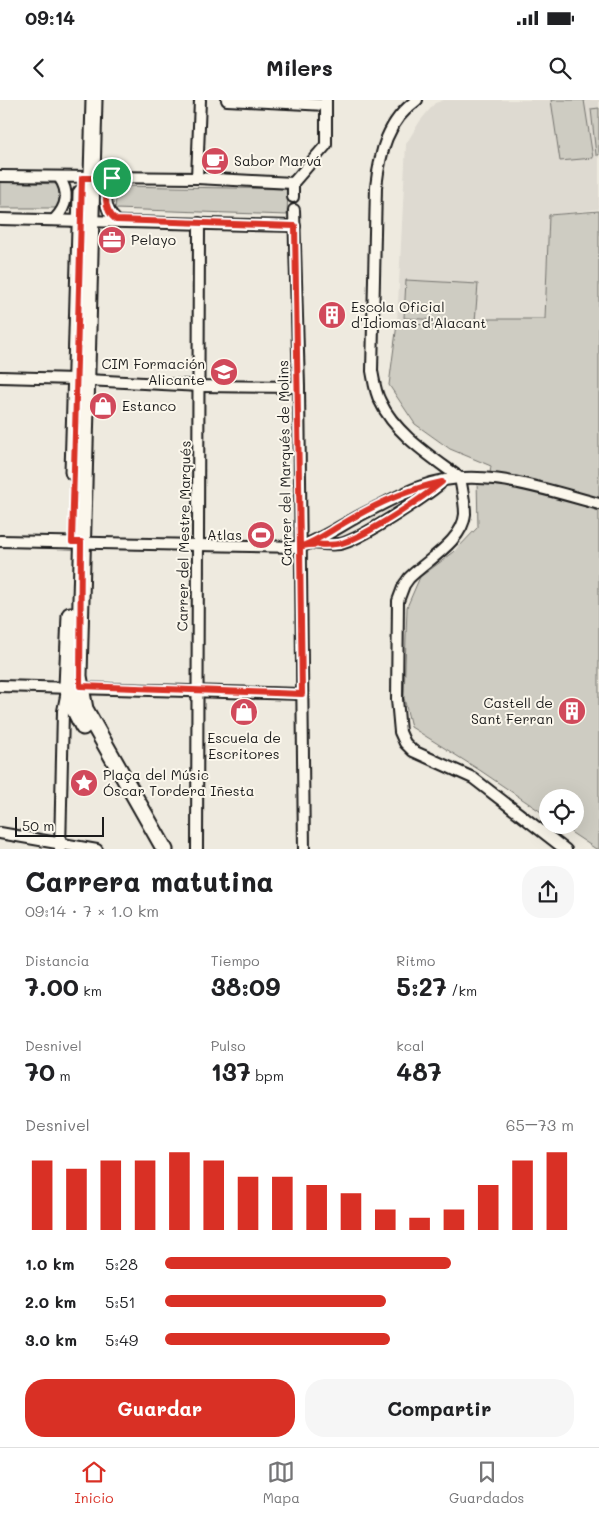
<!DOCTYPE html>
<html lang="es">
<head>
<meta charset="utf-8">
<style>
  body { margin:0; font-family:Mali,sans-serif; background:#f6f6f6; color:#202124; height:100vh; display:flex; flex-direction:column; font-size:19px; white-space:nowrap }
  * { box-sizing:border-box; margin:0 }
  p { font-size:16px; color:#757577 }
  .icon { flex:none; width:28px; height:28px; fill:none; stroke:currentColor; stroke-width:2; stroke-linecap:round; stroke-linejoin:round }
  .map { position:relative; height:749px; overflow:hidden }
  .sheet { display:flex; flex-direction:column; background:#fff; flex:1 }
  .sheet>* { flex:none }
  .buttons { position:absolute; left:539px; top:689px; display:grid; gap:10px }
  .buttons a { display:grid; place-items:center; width:45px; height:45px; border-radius:50%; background:#fff; box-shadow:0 5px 20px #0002; font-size:25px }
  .scale { position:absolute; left:15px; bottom:12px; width:89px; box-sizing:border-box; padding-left:5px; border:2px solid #1c1c1c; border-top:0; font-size:14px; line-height:18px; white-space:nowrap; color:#1c1c1c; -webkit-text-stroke:4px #fbf7ec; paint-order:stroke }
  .pin { position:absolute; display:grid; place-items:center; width:42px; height:42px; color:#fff; margin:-21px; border:2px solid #fff; border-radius:50%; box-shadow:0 1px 5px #0007 }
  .round { display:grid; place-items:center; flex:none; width:52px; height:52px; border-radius:20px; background:#f6f6f6 }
  .summary { display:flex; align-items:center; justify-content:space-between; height:85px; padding:0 25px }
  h1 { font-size:28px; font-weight:700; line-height:38px }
  .figures { display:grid; grid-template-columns:repeat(3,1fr); gap:8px; height:85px; padding:5px 25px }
  .figures div { display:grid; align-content:center }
  .figures b { font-size:25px; font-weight:700 }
  .figures small { font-size:14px; font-weight:400 }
  .figures p { font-size:14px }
  .chart { height:140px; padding:10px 25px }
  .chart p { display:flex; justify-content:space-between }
  .chart svg { width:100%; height:90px; margin-top:5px; stroke:#d93025; stroke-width:6 }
  .button { display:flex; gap:10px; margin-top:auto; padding:10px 25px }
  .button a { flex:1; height:58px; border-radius:20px; background:#d93025; color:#fff; font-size:20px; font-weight:700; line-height:58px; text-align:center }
  .button a+a { background:#f6f6f6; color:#202124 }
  ul { padding:0 25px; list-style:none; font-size:16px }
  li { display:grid; grid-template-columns:80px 60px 1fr; align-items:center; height:38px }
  li i { height:12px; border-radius:6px; background:#d93025 }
  .status { display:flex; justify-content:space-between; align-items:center; height:35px; padding:0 25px; background:#fff; direction:ltr }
  .status svg { height:14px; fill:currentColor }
  header { display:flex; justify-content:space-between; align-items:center; height:65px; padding:0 25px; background:#fff; font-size:22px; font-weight:700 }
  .tabs { display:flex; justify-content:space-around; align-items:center; height:70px; border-top:1px solid #e0e0e0; background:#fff; font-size:14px; color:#757577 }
  .tabs a { display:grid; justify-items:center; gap:2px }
  .tabs .on { color:#d93025 }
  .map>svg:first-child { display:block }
  .built { fill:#dedad1 }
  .green { fill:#ceccc2; stroke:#75746f }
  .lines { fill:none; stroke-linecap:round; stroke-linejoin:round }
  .street-casing { stroke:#1c1c1c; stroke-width:14 }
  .secondary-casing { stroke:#1c1c1c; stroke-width:19 }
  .street { stroke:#fbf7ec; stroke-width:10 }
  .secondary { stroke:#fbf7ec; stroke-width:15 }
  .route-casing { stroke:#fff; stroke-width:10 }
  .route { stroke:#d93025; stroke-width:6 }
  .labels { text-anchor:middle; stroke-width:4; stroke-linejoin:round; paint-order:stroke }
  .poi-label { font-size:14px; fill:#1c1c1c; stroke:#fbf7ec; text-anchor:start }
  .street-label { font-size:14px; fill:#1c1c1c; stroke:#fbf7ec }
</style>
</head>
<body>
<div class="status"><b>09:14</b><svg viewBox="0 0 49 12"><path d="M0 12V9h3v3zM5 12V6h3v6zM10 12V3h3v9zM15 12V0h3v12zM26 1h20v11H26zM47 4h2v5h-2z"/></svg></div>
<header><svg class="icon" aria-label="back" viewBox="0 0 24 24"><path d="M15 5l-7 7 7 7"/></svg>Milers<svg class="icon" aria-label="search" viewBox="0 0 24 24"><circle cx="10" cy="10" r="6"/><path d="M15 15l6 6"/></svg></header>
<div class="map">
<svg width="599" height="750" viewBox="0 0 599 750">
  <rect width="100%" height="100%" fill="#eeeadf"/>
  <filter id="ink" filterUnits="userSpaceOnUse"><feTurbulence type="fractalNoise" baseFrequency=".02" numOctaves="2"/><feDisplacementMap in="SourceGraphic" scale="10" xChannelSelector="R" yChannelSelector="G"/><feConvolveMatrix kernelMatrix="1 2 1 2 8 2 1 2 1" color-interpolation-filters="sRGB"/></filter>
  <g filter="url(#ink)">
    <!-- built -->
    <polygon class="built" points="444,0 599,0 599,109 549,115 545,219 397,224 406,44 420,21 435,3"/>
    <!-- green -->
    <g class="green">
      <polygon points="551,0 584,0 593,58 560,61"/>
      <polygon points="599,8 599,55 596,55 591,9"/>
      <polygon points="0,82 59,84 59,108 0,108"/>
      <polygon points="117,86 288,89 287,115 115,109"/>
      <polygon points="599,111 599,749 596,749 560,725 575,725 575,698 548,698 547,716 481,671 411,627 404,598 407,507 420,477 454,452 478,427 477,378 489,379 491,366 450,349 415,324 389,285 397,224 486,226 486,219 545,219 549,115"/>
      <polygon points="406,180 478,184 475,222 404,218"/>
    </g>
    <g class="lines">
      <defs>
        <g id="street">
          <polyline points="227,0 326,5"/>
          <path d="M 417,0 C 387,21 380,52 376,87 L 372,271 C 374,281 375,292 380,301 C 395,334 432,357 460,378"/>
          <polyline points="0,76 197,78 293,83"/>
          <path d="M 113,78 C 104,93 103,109 116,120"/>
          <polyline points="197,78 200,0"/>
          <polyline points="293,83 326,45 326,0"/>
          <polyline points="293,83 293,97"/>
          <polyline points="294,110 299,287 304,750"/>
          <polyline points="0,119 295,126"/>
          <path d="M 55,119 C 67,106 70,93 59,77"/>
          <polyline points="0,277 76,279"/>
          <polyline points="87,280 200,286 299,287"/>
          <path d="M 460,378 C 462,389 465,402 465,414 C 463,441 427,460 409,478 L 404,485 L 398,501 L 397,599 L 400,632 L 405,643 L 413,651 L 473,678 L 566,750"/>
          <path d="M 0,441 L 300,447 C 325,438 347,421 371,410 C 387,402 403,393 419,387 C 477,364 543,389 599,404"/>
          <path d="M 313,443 C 321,444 331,445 340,444 C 360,440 423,398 440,384"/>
          <polyline points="0,586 302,594"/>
          <polyline points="0,733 97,750"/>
          <polyline points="60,750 63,611 67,591"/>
          <polyline points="197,750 199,123"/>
        </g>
        <g id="secondary">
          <polyline points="94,0 79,576 85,609 165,750"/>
          <polyline points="73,372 81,93"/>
          <polyline points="70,515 67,587 75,611 83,627"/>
        </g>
      </defs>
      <!-- street casing -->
      <use href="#street" class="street-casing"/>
      <!-- secondary casing -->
      <use href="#secondary" class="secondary-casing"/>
      <!-- street -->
      <use href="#street" class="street"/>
      <!-- secondary -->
      <use href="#secondary" class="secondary"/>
    </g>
  </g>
  <g class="lines" filter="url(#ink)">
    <defs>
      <path id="route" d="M 112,78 L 82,78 L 72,442 L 81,442 L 80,586 L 302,594 L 300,447 C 317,441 329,432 344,423 C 374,405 409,389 442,382 C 421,399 368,435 342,443 C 328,447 314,442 300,447 L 295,126 L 116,120 C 103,109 104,93 112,78"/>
    </defs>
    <!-- route casing -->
    <use href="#route" class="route-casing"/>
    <!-- route -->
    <use href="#route" class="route"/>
  </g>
  <!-- icons -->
  <defs>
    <symbol id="cafe-disc" viewBox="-11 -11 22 22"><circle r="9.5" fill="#d1495b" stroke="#fbf7ec"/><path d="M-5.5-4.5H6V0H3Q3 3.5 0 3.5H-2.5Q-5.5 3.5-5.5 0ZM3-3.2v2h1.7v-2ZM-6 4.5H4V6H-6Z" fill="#fff"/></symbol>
    <symbol id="office-disc" viewBox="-11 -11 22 22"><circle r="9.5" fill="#d1495b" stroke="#fbf7ec"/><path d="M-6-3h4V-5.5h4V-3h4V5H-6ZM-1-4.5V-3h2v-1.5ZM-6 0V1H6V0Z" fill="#fff"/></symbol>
    <symbol id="building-disc" viewBox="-11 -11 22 22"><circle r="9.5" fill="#d1495b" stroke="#fbf7ec"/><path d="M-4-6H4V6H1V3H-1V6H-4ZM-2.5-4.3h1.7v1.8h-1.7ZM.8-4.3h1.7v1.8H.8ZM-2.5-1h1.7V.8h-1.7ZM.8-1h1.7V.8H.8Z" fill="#fff"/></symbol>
    <symbol id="university-disc" viewBox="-11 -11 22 22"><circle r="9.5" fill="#d1495b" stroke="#fbf7ec"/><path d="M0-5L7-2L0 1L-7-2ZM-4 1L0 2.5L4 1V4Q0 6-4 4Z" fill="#fff"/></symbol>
    <symbol id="shop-disc" viewBox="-11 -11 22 22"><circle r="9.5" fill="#d1495b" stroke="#fbf7ec"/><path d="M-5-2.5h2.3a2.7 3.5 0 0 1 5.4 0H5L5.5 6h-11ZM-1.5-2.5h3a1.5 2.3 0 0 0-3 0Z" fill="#fff"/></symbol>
    <symbol id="stadium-disc" viewBox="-11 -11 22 22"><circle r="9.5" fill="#d1495b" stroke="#fbf7ec"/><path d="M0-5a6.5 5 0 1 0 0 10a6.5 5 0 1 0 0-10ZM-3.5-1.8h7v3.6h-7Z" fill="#fff"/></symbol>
    <symbol id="sight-disc" viewBox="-11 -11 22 22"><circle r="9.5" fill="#d1495b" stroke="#fbf7ec"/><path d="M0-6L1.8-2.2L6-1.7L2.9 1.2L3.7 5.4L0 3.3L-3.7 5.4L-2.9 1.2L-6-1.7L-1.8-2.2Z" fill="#fff"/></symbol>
  </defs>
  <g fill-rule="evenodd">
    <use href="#cafe-disc" x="199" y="45" width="32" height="32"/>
    <use href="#office-disc" x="96" y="124" width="32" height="32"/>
    <use href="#building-disc" x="316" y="199" width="32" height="32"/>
    <use href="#university-disc" x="208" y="256" width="32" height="32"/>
    <use href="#shop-disc" x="87" y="290" width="32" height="32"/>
    <use href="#stadium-disc" x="245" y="419" width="32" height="32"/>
    <use href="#building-disc" x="556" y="595" width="32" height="32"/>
    <use href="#shop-disc" x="228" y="596" width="32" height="32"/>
    <use href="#sight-disc" x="68" y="667" width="32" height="32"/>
  </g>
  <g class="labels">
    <!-- poi labels -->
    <g class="poi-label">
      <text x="234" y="66">Sabor Marvá</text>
      <text x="131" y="145">Pelayo</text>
      <text x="351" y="212">Escola Oficial<tspan x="351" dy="16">d'Idiomas d'Alacant</tspan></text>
      <text x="205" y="269" text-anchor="end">CIM Formación<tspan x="205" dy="16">Alicante</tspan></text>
      <text x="122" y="311">Estanco</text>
      <text x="242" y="440" text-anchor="end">Atlas</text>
      <text x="553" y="608" text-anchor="end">Castell de<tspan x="553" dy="16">Sant Ferran</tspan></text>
      <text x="244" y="643" text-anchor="middle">Escuela de<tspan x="244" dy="16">Escritores</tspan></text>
      <text x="103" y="680">Plaça del Músic<tspan x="103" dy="16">Óscar Tordera Iñesta</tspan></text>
    </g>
    <!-- street labels -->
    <g class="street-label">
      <text transform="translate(285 363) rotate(-91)" y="5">Carrer del Marqués de Molins</text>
      <text transform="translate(184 436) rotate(-89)" y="5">Carrer del Mestre Marqués</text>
    </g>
  </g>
</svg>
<div class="buttons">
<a><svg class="icon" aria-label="locate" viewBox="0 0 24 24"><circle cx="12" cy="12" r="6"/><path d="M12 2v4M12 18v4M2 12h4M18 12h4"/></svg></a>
</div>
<div class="scale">50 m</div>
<div class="pin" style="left:112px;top:78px;background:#1e9e55"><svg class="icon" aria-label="arrive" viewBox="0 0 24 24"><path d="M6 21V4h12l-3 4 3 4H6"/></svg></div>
</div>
<section class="sheet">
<div class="summary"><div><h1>Carrera matutina</h1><p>09:14 · 7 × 1.0 km</p></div><a class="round"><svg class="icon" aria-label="share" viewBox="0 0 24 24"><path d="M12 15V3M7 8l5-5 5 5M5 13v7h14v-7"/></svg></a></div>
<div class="figures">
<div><p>Distancia</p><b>7.00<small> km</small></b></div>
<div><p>Tiempo</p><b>38:09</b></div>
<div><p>Ritmo</p><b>5:27<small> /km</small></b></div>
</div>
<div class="figures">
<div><p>Desnivel</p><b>70<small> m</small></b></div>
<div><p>Pulso</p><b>137<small> bpm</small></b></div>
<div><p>kcal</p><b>487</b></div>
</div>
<div class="chart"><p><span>Desnivel</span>65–73 m</p>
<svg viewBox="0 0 160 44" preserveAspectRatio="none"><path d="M5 44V10M15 44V14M25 44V10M35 44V10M45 44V6M55 44V10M65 44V18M75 44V18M85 44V22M95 44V26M105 44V34M115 44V38M125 44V34M135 44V22M145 44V10M155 44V6"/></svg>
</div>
<ul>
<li><b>1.0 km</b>5:28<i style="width:70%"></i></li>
<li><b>2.0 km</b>5:51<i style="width:54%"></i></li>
<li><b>3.0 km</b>5:49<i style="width:55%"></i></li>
</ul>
<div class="button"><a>Guardar</a><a>Compartir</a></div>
</section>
<nav class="tabs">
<a class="on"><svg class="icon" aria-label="home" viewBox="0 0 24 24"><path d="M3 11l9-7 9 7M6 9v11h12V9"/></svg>Inicio</a>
<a><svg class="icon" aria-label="map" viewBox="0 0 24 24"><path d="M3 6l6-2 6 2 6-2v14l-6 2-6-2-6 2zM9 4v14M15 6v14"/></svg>Mapa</a>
<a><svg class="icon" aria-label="saved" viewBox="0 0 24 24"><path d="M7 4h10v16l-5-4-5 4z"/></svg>Guardados</a>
</nav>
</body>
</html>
